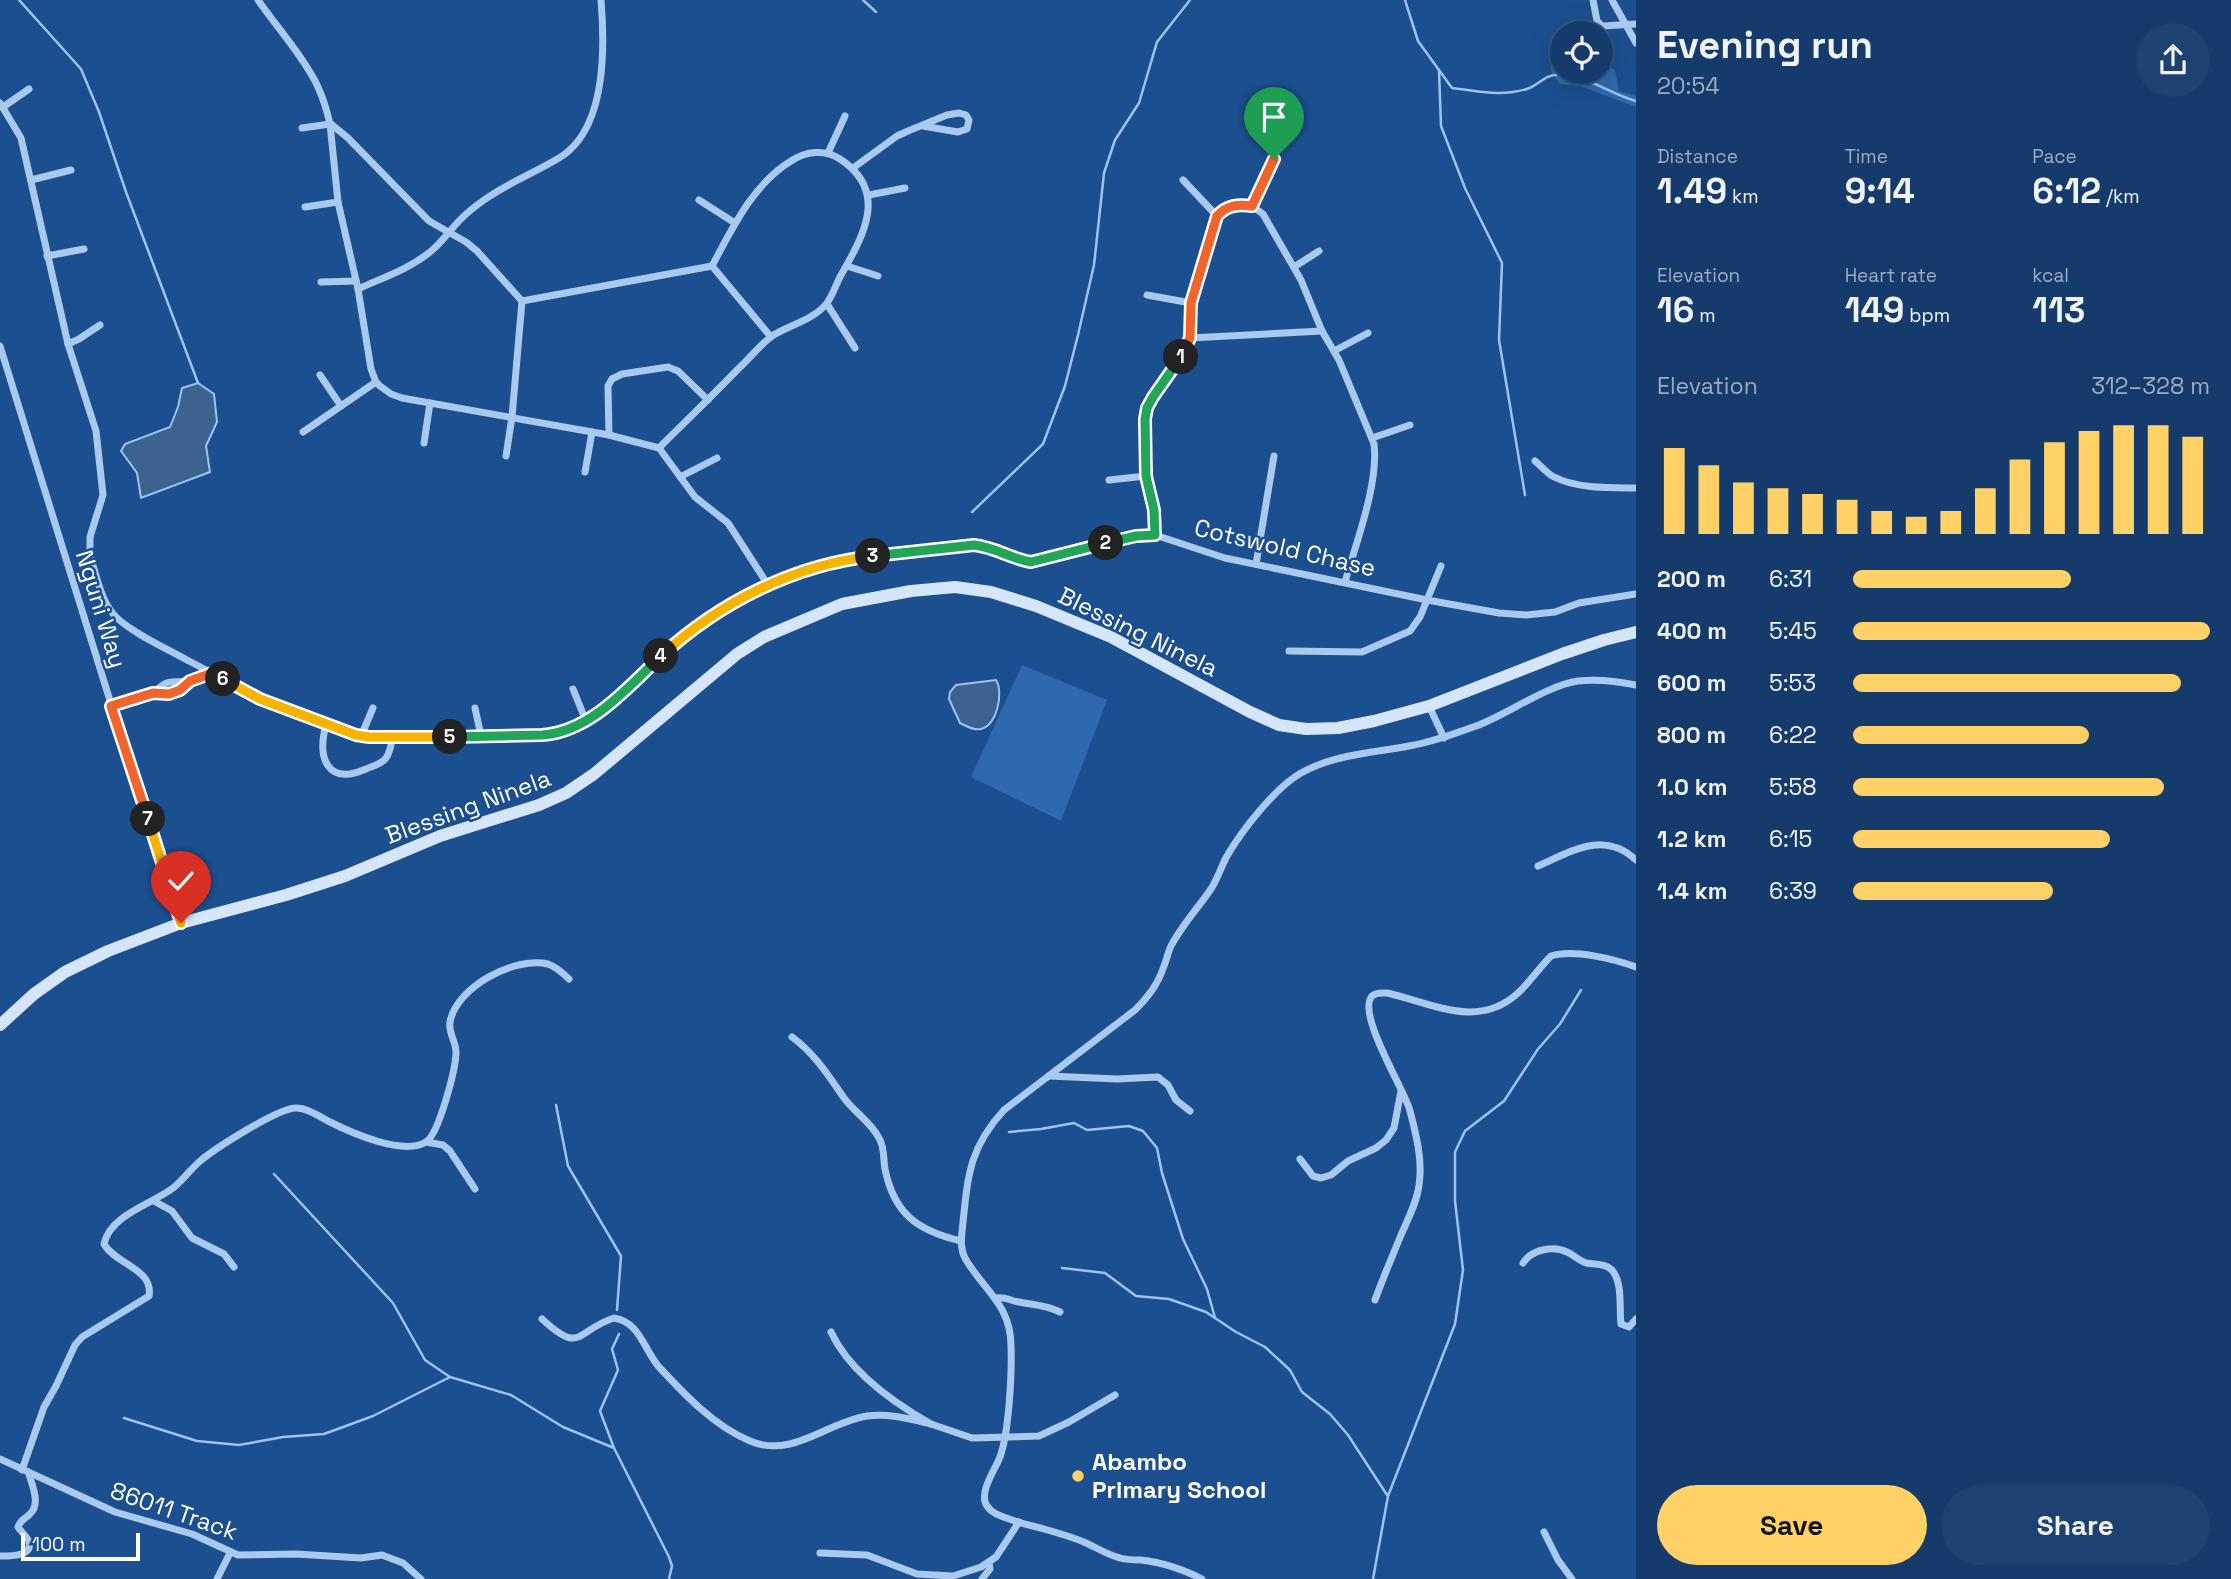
<!DOCTYPE html>
<html lang="en">
<head>
<meta charset="utf-8">
<style>
  body { margin:0; font-family:"Space Grotesk",sans-serif; background:#1d4271; color:#f1f3f6; height:100vh; display:flex; flex-direction:column; font-size:26px; white-space:nowrap }
  * { box-sizing:border-box; margin:0 }
  p { font-size:23px; color:#9dadc1 }
  .icon { flex:none; width:38px; height:38px; fill:none; stroke:currentColor; stroke-width:2; stroke-linecap:round; stroke-linejoin:round }
  .map { position:relative; flex:1; overflow:hidden }
  .side { display:flex; flex-direction:column; background:#143b6b; width:595px }
  .side>* { flex:none }
  .controls { position:absolute; left:1550px; top:21px; display:grid; gap:14px }
  .controls a { display:grid; place-items:center; width:63px; height:63px; border-radius:50%; background:#143b6b; box-shadow:0 7px 28px #0002,0 0 0 2px #33557e; font-size:35px }
  .scale { position:absolute; left:21px; bottom:18px; width:119px; box-sizing:border-box; padding-left:7px; border:4px solid #fff; border-top:0; font-size:19px; line-height:24px; white-space:nowrap; color:#fff; -webkit-text-stroke:5px #1b4f8f; paint-order:stroke }
  .pin { position:absolute; display:grid; place-items:center; width:60px; height:60px; color:#fff; margin:-72px -30px; border-radius:50% 50% 50% 0; rotate:-45deg; box-shadow:0 0 7px #0007 }
  .pin .icon { rotate:45deg }
  .km { position:absolute; width:35px; height:35px; margin:-18px; border-radius:50%; background:#222; color:#fff; font-size:19px; line-height:35px; text-align:center }
  .round { display:grid; place-items:center; flex:none; width:74px; height:74px; border-radius:37px; background:#1d4271 }
  .headline { display:flex; align-items:center; justify-content:space-between; height:119px; padding:0 21px }
  h1 { font-size:38px; font-weight:800; line-height:52px }
  .stats { display:grid; grid-template-columns:repeat(3,1fr); gap:10px; height:119px; padding:7px 21px }
  .stats div { display:grid; align-content:center }
  .stats b { font-size:35px; font-weight:800 }
  .stats small { font-size:19px; font-weight:400 }
  .stats p { font-size:19px }
  .chart { height:196px; padding:14px 21px }
  .chart p { display:flex; justify-content:space-between }
  .chart svg { width:100%; height:126px; margin-top:7px; stroke:#ffd166; stroke-width:6 }
  .button { display:flex; gap:14px; margin-top:auto; padding:14px 21px }
  .button a { flex:1; height:80px; border-radius:42px; background:#ffd166; color:#111; font-size:28px; font-weight:800; line-height:80px; text-align:center }
  .button a+a { background:#1d4271; color:#f1f3f6 }
  ul { padding:0 21px; list-style:none; font-size:23px }
  li { display:grid; grid-template-columns:112px 84px 1fr; align-items:center; height:52px }
  li i { height:18px; border-radius:9px; background:#ffd166 }
  main { display:flex; flex:1; min-height:0 }
  .map>svg:first-child { display:block }
  .green { fill:#2e69ad }
  .water { fill:#3c6290; stroke:#9cc4f0; stroke-width:2 }
  .lines { fill:none; stroke-linecap:round; stroke-linejoin:round }
  .stream { stroke:#9cc4f0; stroke-width:2.5 }
  .street { stroke:#a9c9ee; stroke-width:7 }
  .secondary { stroke:#d6e6fa; stroke-width:12 }
  .split-1-casing { stroke:#fff; stroke-width:14 }
  .split-2-casing { stroke:#fff; stroke-width:14 }
  .split-3-casing { stroke:#fff; stroke-width:14 }
  .split-4-casing { stroke:#fff; stroke-width:14 }
  .split-5-casing { stroke:#fff; stroke-width:14 }
  .split-6-casing { stroke:#fff; stroke-width:14 }
  .split-7-casing { stroke:#fff; stroke-width:14 }
  .split-8-casing { stroke:#fff; stroke-width:14 }
  .split-1 { stroke:#f0652b; stroke-width:9 }
  .split-2 { stroke:#22a559; stroke-width:9 }
  .split-3 { stroke:#22a559; stroke-width:9 }
  .split-4 { stroke:#f5b400; stroke-width:9 }
  .split-5 { stroke:#22a559; stroke-width:9 }
  .split-6 { stroke:#f5b400; stroke-width:9 }
  .split-7 { stroke:#f0652b; stroke-width:9 }
  .split-8 { stroke:#f5b400; stroke-width:9 }
  .poi-dot { fill:#ffd166; stroke:#1b4f8f; stroke-width:2.5 }
  .labels { text-anchor:middle; stroke-width:5; stroke-linejoin:round; paint-order:stroke }
  .street-label { font-size:24px; fill:#fff; stroke:#1b4f8f }
  .poi-label { font-size:24px; font-weight:bold; fill:#fff; stroke:#1b4f8f; text-anchor:start }
</style>
</head>
<body>
<main>
<div class="map">
<svg width="1636" height="1579" viewBox="0 0 1636 1579">
  <rect width="100%" height="100%" fill="#1b4f8f"/>
  <!-- green -->
  <g class="green">
    <polygon points="1556,39 1563,42 1563,72 1601,72 1601,61 1615,70 1619,91 1636,96 1636,107 1580,86 1560,84 1552,74 1548,52"/>
    <polygon points="1022,665 1107,700 1061,821 971,777"/>
  </g>
  <!-- water -->
  <g class="water">
    <polygon points="198,383 214,394 217,422 206,446 210,472 141,498 137,473 121,451 125,444 170,427 178,407 182,388"/>
    <path d="M 996,680 C 1004,692 997,725 981,729 C 974,731 966,726 960,723 L 949,699 L 950,692 L 956,685 Z"/>
  </g>
  <g class="lines">
    <!-- stream -->
    <g class="stream">
      <polyline points="19,0 81,69 99,112 126,192 198,383"/>
      <polyline points="863,0 876,12"/>
      <path d="M 1405,0 L 1418,41 L 1452,88 C 1480,91 1499,97 1527,89 C 1537,86 1545,75 1555,75 C 1587,74 1607,93 1636,101"/>
      <polyline points="1439,70 1441,126 1465,188 1502,263 1499,340 1525,495"/>
      <polyline points="972,512 1043,444 1065,386 1078,335 1094,265 1104,173 1115,140 1139,103 1157,42 1190,0"/>
      <polyline points="556,1105 568,1166 621,1256 617,1310"/>
      <polyline points="1009,1132 1041,1129 1074,1123 1087,1130 1129,1126 1143,1131 1157,1148 1162,1173 1183,1239 1207,1289 1215,1318"/>
      <polyline points="274,1174 393,1303 425,1360 450,1377 511,1395 563,1427 614,1448"/>
      <polyline points="1062,1268 1105,1273 1136,1296 1169,1299 1206,1312 1236,1332 1265,1347 1290,1370 1302,1392 1330,1414 1348,1435 1387,1495"/>
      <polyline points="619,1334 612,1349 618,1370 600,1411 614,1448 669,1557 672,1566 669,1579"/>
      <polyline points="124,1418 197,1441 239,1445 283,1437 324,1434 373,1416 450,1377"/>
      <polyline points="1373,1579 1388,1496 1455,1324 1463,1270 1455,1201 1455,1152 1465,1131 1504,1101 1538,1049 1560,1024 1581,990"/>
    </g>
    <!-- street -->
    <g class="street">
      <path d="M 258,0 C 276,26 305,59 318,87 C 323,98 327,111 330,124 L 338,202 L 358,289 L 371,369 L 376,382 L 380,386 L 391,394 L 402,398 L 609,435 L 659,448 L 695,497 L 728,523 L 768,585"/>
      <polyline points="1593,0 1597,21 1602,26 1636,24"/>
      <polyline points="1612,0 1636,43"/>
      <path d="M 0,103 L 21,138 L 68,344 L 96,431 L 103,495 L 90,537 L 90,556 C 97,576 101,604 118,619 C 138,636 164,647 187,660 C 241,688 309,728 370,737 C 410,737 451,736 491,736 C 516,736 546,739 570,729 C 616,709 652,661 692,630 C 764,575 840,556 929,549 C 947,548 969,542 987,546 C 1002,550 1015,560 1031,562 L 1136,536 L 1155,535 L 1225,558 L 1427,600 L 1499,613 L 1526,615 L 1555,612 L 1579,603 L 1636,594"/>
      <polyline points="3,107 29,89"/>
      <polyline points="331,124 348,138 429,221 466,242 477,251 522,301"/>
      <polyline points="302,128 330,124"/>
      <polyline points="828,153 845,116"/>
      <polyline points="853,168 897,136 908,131 947,115 959,113 966,115 969,120 967,129 958,132 923,126"/>
      <polyline points="31,180 71,170"/>
      <polyline points="1183,180 1217,216"/>
      <polyline points="869,195 905,188"/>
      <polyline points="699,200 735,223"/>
      <polyline points="1252,206 1274,159"/>
      <polyline points="305,207 338,202"/>
      <polyline points="47,256 84,249"/>
      <polyline points="712,266 771,337"/>
      <polyline points="847,266 878,276"/>
      <polyline points="1294,267 1319,251"/>
      <polyline points="321,282 356,281"/>
      <path d="M 358,289 C 382,278 409,269 430,252 C 443,242 451,228 463,217 C 469,211 477,205 484,200 C 508,183 534,173 559,158 C 606,130 605,48 601,0"/>
      <polyline points="1147,295 1191,303"/>
      <path d="M 522,301 L 712,266 C 732,229 753,184 791,161 C 806,151 825,149 840,159 C 889,191 864,235 841,275 C 836,284 833,295 827,303 C 814,320 789,325 772,336 C 760,345 749,359 738,369 C 712,396 685,422 659,448"/>
      <polyline points="827,304 855,348"/>
      <polyline points="1190,338 1322,331"/>
      <polyline points="68,344 79,339 100,325"/>
      <polyline points="0,346 107,691 181,923"/>
      <polyline points="1334,351 1368,333"/>
      <polyline points="320,375 341,406"/>
      <polyline points="303,432 376,382"/>
      <polyline points="609,435 608,386 612,379 622,374 668,367 678,371 708,400"/>
      <polyline points="1372,438 1410,425"/>
      <polyline points="424,443 430,403"/>
      <polyline points="506,456 512,417 522,301"/>
      <path d="M 1535,461 C 1541,466 1546,472 1552,476 C 1577,489 1609,488 1636,488"/>
      <polyline points="585,472 592,432"/>
      <polyline points="680,477 717,458"/>
      <polyline points="1109,480 1146,476"/>
      <path d="M 1155,535 L 1154,510 L 1146,476 L 1145,419 L 1147,408 L 1180,358 L 1190,338 L 1191,303 L 1205,259 L 1211,231 L 1217,216 L 1224,208 L 1240,204 L 1252,206 L 1263,214 L 1301,280 L 1322,331 L 1339,360 L 1374,444 C 1379,483 1356,543 1345,582"/>
      <polyline points="1256,564 1274,456"/>
      <polyline points="1289,651 1362,652 1410,631 1420,617 1441,566"/>
      <polyline points="573,689 586,721"/>
      <path d="M 153,693 C 172,676 169,684 190,681 C 197,680 205,675 212,673"/>
      <path d="M 112,706 C 124,702 136,698 149,694 C 168,689 173,696 190,681"/>
      <polyline points="1429,706 1444,738"/>
      <polyline points="475,708 481,736"/>
      <path d="M 326,725 C 317,758 327,786 366,769 C 373,766 382,764 386,758 C 390,753 391,744 393,737"/>
      <polyline points="361,736 373,708"/>
      <path d="M 1538,866 C 1572,851 1604,830 1636,860"/>
      <path d="M 792,1037 C 815,1054 828,1075 844,1098 C 854,1112 871,1122 879,1138 C 885,1148 883,1159 885,1169 C 894,1214 918,1231 961,1241"/>
      <polyline points="1049,1076 1117,1079 1158,1077 1168,1085 1176,1100 1190,1111"/>
      <polyline points="426,1142 443,1145 450,1151 475,1189"/>
      <polyline points="1300,1159 1313,1176 1321,1178 1331,1175 1348,1161 1376,1148 1386,1140 1394,1128 1401,1091"/>
      <polyline points="154,1201 172,1211 192,1238 224,1254 234,1267"/>
      <path d="M 1523,1263 C 1531,1250 1553,1245 1567,1252 C 1574,1255 1579,1261 1586,1263 C 1595,1265 1605,1263 1612,1270 C 1623,1283 1619,1308 1621,1324 L 1629,1327 L 1636,1319"/>
      <path d="M 996,1298 C 1006,1296 1010,1301 1019,1302 C 1034,1305 1046,1305 1060,1312"/>
      <path d="M 1375,1300 C 1383,1278 1392,1257 1401,1235 C 1408,1219 1417,1202 1419,1185 C 1423,1161 1416,1134 1410,1111 C 1405,1090 1356,1014 1372,996 C 1376,992 1382,993 1387,993 C 1432,1003 1478,1030 1518,993 C 1530,982 1539,968 1551,956 C 1574,949 1614,959 1636,967"/>
      <path d="M 542,1319 C 582,1356 576,1330 614,1318 C 640,1322 644,1350 659,1367 C 685,1395 714,1426 750,1441 C 792,1459 827,1422 867,1416 C 889,1413 910,1419 931,1424 C 894,1403 849,1371 831,1332"/>
      <polyline points="931,1424 972,1438 1039,1436 1069,1422 1115,1395"/>
      <polyline points="0,1459 115,1512 192,1534 238,1555 296,1554 361,1558 382,1555 403,1563 421,1579"/>
      <path d="M 22,1470 L 44,1407 L 56,1386 L 75,1345 L 82,1337 L 149,1296 C 154,1269 115,1264 104,1244 C 110,1215 152,1204 173,1188 C 182,1181 190,1170 199,1162 C 214,1149 278,1108 296,1108 C 308,1108 320,1117 330,1122 C 352,1133 403,1156 426,1142 C 439,1134 456,1068 456,1052 C 456,1042 448,1032 450,1022 C 456,987 515,956 548,964 C 556,967 563,973 569,979"/>
      <polyline points="1544,1532 1558,1560 1572,1579"/>
      <polyline points="820,1553 867,1555 917,1574 953,1576 981,1567 996,1557 1019,1522"/>
      <path d="M 0,1556 C 8,1556 33,1557 29,1542 C 28,1537 21,1532 18,1527 C 21,1519 24,1520 30,1514 C 41,1504 32,1485 29,1474"/>
      <polyline points="217,1579 230,1553"/>
      <polyline points="982,1579 990,1569 989,1562"/>
      <path d="M 1202,1579 C 1185,1570 1161,1562 1141,1560 C 1134,1560 1127,1560 1120,1558 C 1108,1555 1097,1548 1086,1543 C 1063,1533 1038,1528 1015,1521 C 1005,1517 993,1515 987,1506 C 978,1493 995,1470 1000,1457 C 1009,1432 1012,1373 1011,1346 C 1011,1304 983,1290 965,1258 C 959,1247 962,1234 963,1222 C 968,1174 970,1147 1004,1110 L 1135,1010 C 1149,996 1158,984 1164,966 C 1167,959 1168,952 1171,946 C 1182,925 1198,908 1211,889 C 1218,878 1221,867 1227,856 C 1242,830 1276,787 1301,773 C 1335,754 1373,753 1409,746 C 1432,742 1454,734 1476,726 C 1506,715 1548,685 1578,681 C 1597,679 1617,681 1636,685"/>
    </g>
    <!-- secondary -->
    <polyline class="secondary" points="0,1025 34,994 65,972 108,951 181,923 286,895 345,876 440,836 539,805 566,793 594,774 737,654 764,637 842,604 911,591 955,587 991,592 1036,606 1111,637 1250,712 1279,725 1306,729 1338,728 1374,721 1429,706 1562,654 1604,640 1636,632"/>
  </g>
  <g class="lines">
    <defs>
      <path id="split-1" d="M 1181,357 L 1190,338 L 1191,303 L 1217,216 C 1227,205 1238,204 1252,206 L 1274,159"/>
      <polyline id="split-2" points="1106,543 1136,536 1155,535 1154,510 1146,476 1145,419 1147,408 1153,397 1181,357"/>
      <path id="split-3" d="M 873,556 L 974,545 C 995,547 1011,559 1031,562 L 1106,543"/>
      <path id="split-4" d="M 661,656 C 720,602 794,565 873,556"/>
      <path id="split-5" d="M 450,737 L 542,735 C 590,732 627,688 661,656"/>
      <polyline id="split-6" points="223,679 260,699 356,735 369,737 450,737"/>
      <polyline id="split-7" points="148,819 111,706 153,693 169,694 180,690 190,681 212,673 223,679"/>
      <polyline id="split-8" points="148,819 181,923"/>
    </defs>
    <!-- split-1 casing -->
    <use href="#split-1" class="split-1-casing"/>
    <!-- split-2 casing -->
    <use href="#split-2" class="split-2-casing"/>
    <!-- split-3 casing -->
    <use href="#split-3" class="split-3-casing"/>
    <!-- split-4 casing -->
    <use href="#split-4" class="split-4-casing"/>
    <!-- split-5 casing -->
    <use href="#split-5" class="split-5-casing"/>
    <!-- split-6 casing -->
    <use href="#split-6" class="split-6-casing"/>
    <!-- split-7 casing -->
    <use href="#split-7" class="split-7-casing"/>
    <!-- split-8 casing -->
    <use href="#split-8" class="split-8-casing"/>
    <!-- split-1 -->
    <use href="#split-1" class="split-1"/>
    <!-- split-2 -->
    <use href="#split-2" class="split-2"/>
    <!-- split-3 -->
    <use href="#split-3" class="split-3"/>
    <!-- split-4 -->
    <use href="#split-4" class="split-4"/>
    <!-- split-5 -->
    <use href="#split-5" class="split-5"/>
    <!-- split-6 -->
    <use href="#split-6" class="split-6"/>
    <!-- split-7 -->
    <use href="#split-7" class="split-7"/>
    <!-- split-8 -->
    <use href="#split-8" class="split-8"/>
  </g>
  <!-- markers -->
  <circle class="poi-dot" cx="1078" cy="1476" r="7"/>
  <g class="labels">
    <!-- street labels -->
    <g class="street-label">
      <text transform="translate(1285 548) rotate(13)" y="8">Cotswold Chase</text>
      <text transform="translate(101 609) rotate(73)" y="8">Nguni Way</text>
      <text transform="translate(1138 632) rotate(26)" y="8">Blessing Ninela</text>
      <text transform="translate(468 807) rotate(-20)" y="8">Blessing Ninela</text>
      <text transform="translate(174 1511) rotate(19)" y="8">86011 Track</text>
    </g>
    <!-- poi labels -->
    <g class="poi-label">
      <text x="1092" y="1470">Abambo<tspan x="1092" dy="28">Primary School</tspan></text>
    </g>
  </g>
</svg>
<div class="controls">
<a><svg class="icon" aria-label="locate" viewBox="0 0 24 24"><circle cx="12" cy="12" r="6"/><path d="M12 2v4M12 18v4M2 12h4M18 12h4"/></svg></a>
</div>
<div class="scale">100 m</div>
<div class="pin" style="left:1274px;top:159px;background:#1e9e55"><svg class="icon" aria-label="arrive" viewBox="0 0 24 24"><path d="M6 21V4h12l-3 4 3 4H6"/></svg></div>
<div class="pin" style="left:181px;top:923px;background:#d93025"><svg class="icon" aria-label="check" viewBox="0 0 24 24"><path d="M5 12l5 5 9-10"/></svg></div>
<b class="km" style="left:1181px;top:357px">1</b>
<b class="km" style="left:1106px;top:543px">2</b>
<b class="km" style="left:873px;top:556px">3</b>
<b class="km" style="left:661px;top:656px">4</b>
<b class="km" style="left:450px;top:737px">5</b>
<b class="km" style="left:223px;top:679px">6</b>
<b class="km" style="left:148px;top:819px">7</b>
</div>
<section class="side">
<div class="headline"><div><h1>Evening run</h1><p>20:54</p></div><a class="round"><svg class="icon" aria-label="share" viewBox="0 0 24 24"><path d="M12 15V3M7 8l5-5 5 5M5 13v7h14v-7"/></svg></a></div>
<div class="stats">
<div><p>Distance</p><b>1.49<small> km</small></b></div>
<div><p>Time</p><b>9:14</b></div>
<div><p>Pace</p><b>6:12<small> /km</small></b></div>
</div>
<div class="stats">
<div><p>Elevation</p><b>16<small> m</small></b></div>
<div><p>Heart rate</p><b>149<small> bpm</small></b></div>
<div><p>kcal</p><b>113</b></div>
</div>
<div class="chart"><p><span>Elevation</span>312–328 m</p>
<svg viewBox="0 0 160 44" preserveAspectRatio="none"><path d="M5 44V14M15 44V20M25 44V26M35 44V28M45 44V30M55 44V32M65 44V36M75 44V38M85 44V36M95 44V28M105 44V18M115 44V12M125 44V8M135 44V6M145 44V6M155 44V10"/></svg>
</div>
<ul>
<li><b>200 m</b>6:31<i style="width:61%"></i></li>
<li><b>400 m</b>5:45<i style="width:100%"></i></li>
<li><b>600 m</b>5:53<i style="width:92%"></i></li>
<li><b>800 m</b>6:22<i style="width:66%"></i></li>
<li><b>1.0 km</b>5:58<i style="width:87%"></i></li>
<li><b>1.2 km</b>6:15<i style="width:72%"></i></li>
<li><b>1.4 km</b>6:39<i style="width:56%"></i></li>
</ul>
<div class="button"><a>Save</a><a>Share</a></div>
</section>
</main>
</body>
</html>
